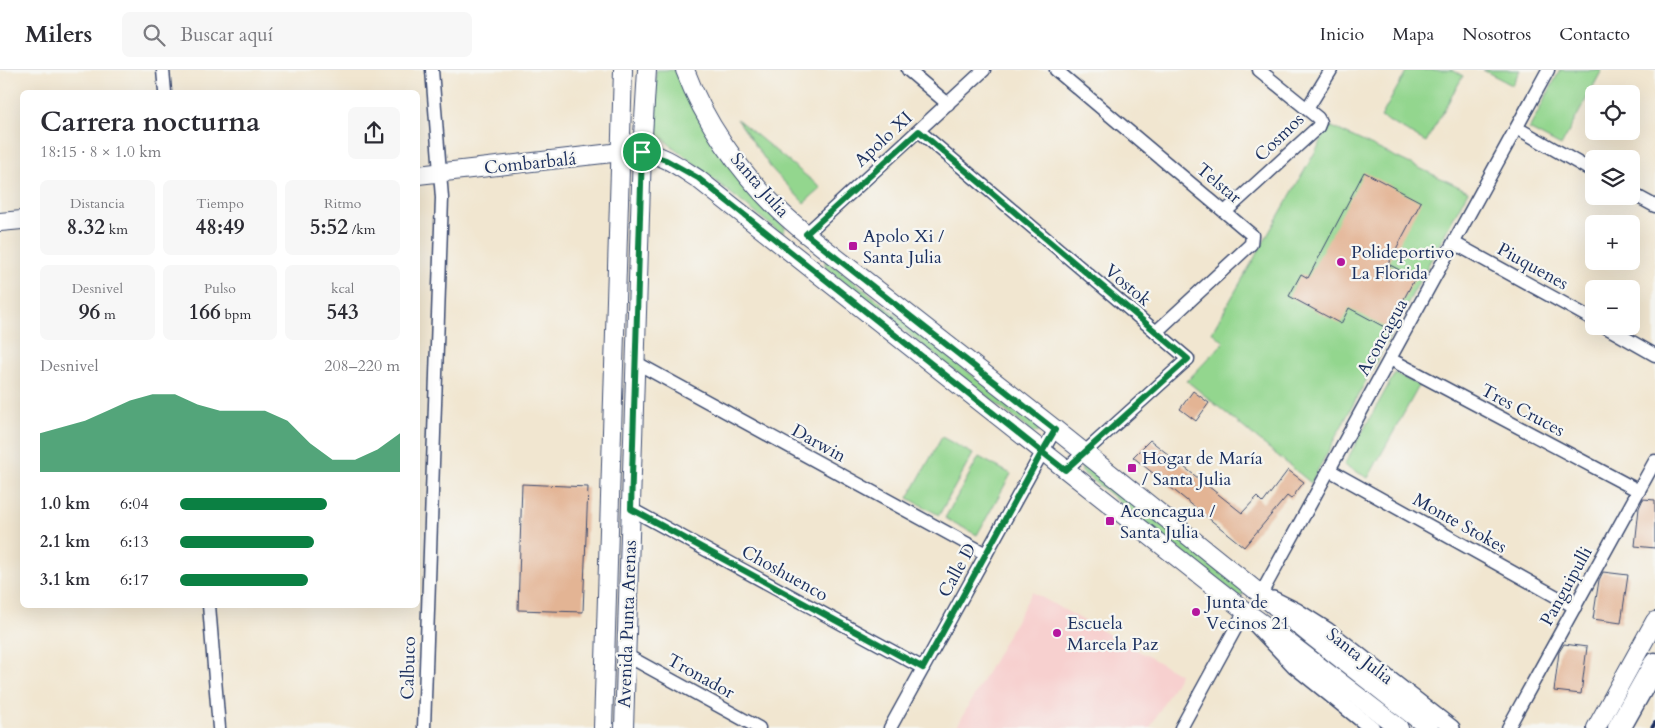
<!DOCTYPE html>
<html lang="es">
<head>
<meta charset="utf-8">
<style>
  body { margin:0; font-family:Cardo,serif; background:#f7f7f7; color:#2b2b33; height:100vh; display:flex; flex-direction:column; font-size:19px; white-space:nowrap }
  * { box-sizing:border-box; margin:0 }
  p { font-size:16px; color:#7c7c81 }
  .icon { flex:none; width:28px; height:28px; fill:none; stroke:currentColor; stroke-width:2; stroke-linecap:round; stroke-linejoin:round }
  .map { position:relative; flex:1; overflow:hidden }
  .sheet { position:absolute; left:20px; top:20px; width:400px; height:518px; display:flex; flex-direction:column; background:#fff; border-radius:8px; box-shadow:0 5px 20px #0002 }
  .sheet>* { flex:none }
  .tools { position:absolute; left:1585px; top:15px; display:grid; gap:10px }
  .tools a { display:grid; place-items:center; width:55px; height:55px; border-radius:8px; background:#fff; box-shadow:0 5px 20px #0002; font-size:25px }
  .pin { position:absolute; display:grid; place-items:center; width:42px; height:42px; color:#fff; margin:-21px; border:2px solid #fff; border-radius:50%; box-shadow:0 1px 5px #0007 }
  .round { display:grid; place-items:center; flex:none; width:52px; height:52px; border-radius:8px; background:#f7f7f7 }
  .overview { display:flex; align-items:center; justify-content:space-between; height:85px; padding:0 20px }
  h1 { font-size:28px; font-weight:600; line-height:38px }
  .metrics { display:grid; grid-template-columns:repeat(3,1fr); gap:8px; height:85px; padding:5px 20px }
  .metrics div { display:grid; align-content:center; border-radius:8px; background:#f7f7f7; text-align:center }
  .metrics b { font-size:21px; font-weight:600 }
  .metrics small { font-size:14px; font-weight:400 }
  .metrics p { font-size:14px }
  .chart { height:140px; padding:10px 20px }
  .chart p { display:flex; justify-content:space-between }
  .chart svg { width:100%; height:90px; margin-top:5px; fill:#0b8043; opacity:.7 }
  ul { padding:0 20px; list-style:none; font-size:16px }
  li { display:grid; grid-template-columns:80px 60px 1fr; align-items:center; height:38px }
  li i { height:12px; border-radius:6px; background:#0b8043 }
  header { display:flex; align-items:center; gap:30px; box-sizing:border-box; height:70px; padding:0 25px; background:#fff; border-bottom:1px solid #e1e1e2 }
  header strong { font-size:24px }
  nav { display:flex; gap:28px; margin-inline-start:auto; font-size:18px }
  .search { width:350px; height:45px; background:#f7f7f7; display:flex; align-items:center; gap:12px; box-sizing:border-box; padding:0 18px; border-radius:8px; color:#7c7c81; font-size:19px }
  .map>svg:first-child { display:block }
  .built { fill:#f7d0cf }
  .green { fill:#93d68e; stroke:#578276 }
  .building { fill:#e3b494 }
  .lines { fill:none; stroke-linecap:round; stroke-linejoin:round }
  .minor-casing { stroke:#3b4a6f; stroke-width:15 }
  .tertiary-casing { stroke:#3b4a6f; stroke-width:18 }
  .secondary-casing { stroke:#3b4a6f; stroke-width:20 }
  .motorway-casing { stroke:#3b4a6f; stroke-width:25 }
  .minor { stroke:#fff; stroke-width:12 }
  .tertiary { stroke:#fff; stroke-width:15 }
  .secondary { stroke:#fff; stroke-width:18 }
  .motorway { stroke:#fff; stroke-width:22 }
  .rail { stroke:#1b2f5e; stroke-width:4 }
  .route-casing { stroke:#fff; stroke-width:10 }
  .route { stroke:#0b8043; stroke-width:6 }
  .poi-dot { fill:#b5179e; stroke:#f6f6f2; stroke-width:2 }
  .labels { text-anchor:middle; stroke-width:4.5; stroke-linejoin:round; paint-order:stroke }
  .street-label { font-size:18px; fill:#1b2f5e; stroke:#f6f6f2 }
  .poi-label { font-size:18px; fill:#1b2f5e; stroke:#f6f6f2; text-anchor:start }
</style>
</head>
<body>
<header>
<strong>Milers</strong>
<div class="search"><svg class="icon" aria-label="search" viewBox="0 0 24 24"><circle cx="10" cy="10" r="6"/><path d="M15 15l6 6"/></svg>Buscar aquí</div>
<nav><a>Inicio</a><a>Mapa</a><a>Nosotros</a><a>Contacto</a></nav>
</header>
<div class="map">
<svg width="1655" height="658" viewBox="0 0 1655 658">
  <rect width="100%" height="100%" fill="#f6f6f2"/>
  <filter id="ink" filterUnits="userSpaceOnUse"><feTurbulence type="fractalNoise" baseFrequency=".02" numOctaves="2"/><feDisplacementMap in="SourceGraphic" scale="10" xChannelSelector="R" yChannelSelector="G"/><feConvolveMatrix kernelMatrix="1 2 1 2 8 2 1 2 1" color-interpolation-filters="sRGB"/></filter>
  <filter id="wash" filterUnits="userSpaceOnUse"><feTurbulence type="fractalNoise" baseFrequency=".0096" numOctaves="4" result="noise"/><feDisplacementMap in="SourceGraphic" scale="20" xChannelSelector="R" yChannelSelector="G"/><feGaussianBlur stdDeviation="1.12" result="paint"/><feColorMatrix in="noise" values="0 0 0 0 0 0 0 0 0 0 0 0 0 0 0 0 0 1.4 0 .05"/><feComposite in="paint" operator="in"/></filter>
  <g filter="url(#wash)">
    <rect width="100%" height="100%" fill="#f1e6d0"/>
    <!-- built -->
    <polygon class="built" points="1032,522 1180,604 1150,658 956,658"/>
    <!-- green -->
    <g class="green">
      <path d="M 656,0 L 678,0 C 709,58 734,114 785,157 L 784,162 L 778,161 L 658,65 L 654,56 Z"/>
      <polygon points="1407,0 1452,0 1463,6 1426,72 1381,47"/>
      <polygon points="1483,0 1520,0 1512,15"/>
      <polygon points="1560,0 1602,0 1561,76 1529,59"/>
      <polygon points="737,49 821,118 804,133 771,98"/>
      <polygon points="1330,56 1468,121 1311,413 1187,311 1224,272 1212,262"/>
      <polygon points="827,190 1038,357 1039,362 1033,363 825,197 825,191"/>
      <polygon points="1395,303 1419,316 1368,408 1344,395"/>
      <polygon points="942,367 973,384 939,445 908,428"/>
      <polygon points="979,387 1011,404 977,465 945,448"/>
      <polygon points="1084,395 1087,396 1244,521 1243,525 1238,526 1082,402 1081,396"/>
    </g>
    <g id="blocks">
      <!-- building -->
      <g class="building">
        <polygon points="1364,102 1421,132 1388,194 1415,208 1388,259 1349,238 1341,254 1289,226 1301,204 1308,208"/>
        <polygon points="1193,321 1209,333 1196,351 1180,339"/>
        <polygon points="1150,370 1242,443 1257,427 1263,433 1288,400 1304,412 1291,429 1287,426 1244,477 1133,387"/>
        <polygon points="522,414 588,417 583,542 518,540"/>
        <polygon points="1643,429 1655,430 1655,478 1635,476 1639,438"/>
        <polygon points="1603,502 1628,505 1621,553 1593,549 1599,510"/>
        <polygon points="1564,574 1587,577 1581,624 1554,621 1559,582"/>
      </g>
    </g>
  </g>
  <g filter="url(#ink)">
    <use href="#blocks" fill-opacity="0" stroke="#3b4a6f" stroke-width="1"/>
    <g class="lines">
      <defs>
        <g id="minor">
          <polyline points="163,0 165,22"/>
          <polyline points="908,0 948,34"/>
          <polyline points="1056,0 1252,165 1251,174 1156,262"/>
          <polyline points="1307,39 1331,0"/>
          <polyline points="1517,58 1594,102"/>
          <polyline points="919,61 1188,289 1065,400"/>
          <polyline points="1631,123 1655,136"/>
          <polyline points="1225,142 1318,57 1320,52 1318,48 1259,0"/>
          <polyline points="806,164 984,0"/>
          <polyline points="1454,173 1594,250"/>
          <polyline points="1604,256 1655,285"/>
          <polyline points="1390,289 1639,421"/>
          <polyline points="635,292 986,484"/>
          <polyline points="1329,400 1575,537"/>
          <polyline points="631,439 923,598"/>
          <polyline points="1261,524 1548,0"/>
          <polyline points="209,535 219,658"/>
          <polyline points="626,585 759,658"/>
          <polyline points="424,658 442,128 432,0"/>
          <polyline points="890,658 1055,359"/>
          <polyline points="1181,658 1245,541"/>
          <polyline points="1508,658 1655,391"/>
        </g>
        <g id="tertiary">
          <polyline points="1273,529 1297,541 1327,560 1452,658"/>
          <polyline points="1255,554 1295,596 1372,658"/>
        </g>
        <g id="secondary">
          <path d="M 685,0 C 704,51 739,101 778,139 C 787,148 797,156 806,164 L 1055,359 L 1243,510 L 1313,567 L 1429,658"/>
          <path d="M 418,105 L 621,82 C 627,82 634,81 641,82 C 661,83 681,98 698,109 L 1245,541 L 1281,567 L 1399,658"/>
          <polyline points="0,152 22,150"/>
          <polyline points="603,658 623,0"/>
          <polyline points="624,658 642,82 647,0"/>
          <polyline points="1596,658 1655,551"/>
        </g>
        <polyline id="motorway" points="1619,658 1655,594"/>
      </defs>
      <!-- minor casing -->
      <use href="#minor" class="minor-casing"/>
      <!-- tertiary casing -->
      <use href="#tertiary" class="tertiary-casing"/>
      <!-- secondary casing -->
      <use href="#secondary" class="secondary-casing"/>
      <!-- motorway casing -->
      <use href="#motorway" class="motorway-casing"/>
      <!-- minor -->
      <use href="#minor" class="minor"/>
      <!-- tertiary -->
      <use href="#tertiary" class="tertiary"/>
      <!-- secondary -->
      <use href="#secondary" class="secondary"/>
      <!-- motorway -->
      <use href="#motorway" class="motorway"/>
      <!-- rail -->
      <polyline class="rail" points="1652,658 1655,653"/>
    </g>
  </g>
  <g class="lines" filter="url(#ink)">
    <defs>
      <polyline id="route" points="642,82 631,439 923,598 1042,382 1065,400 1188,289 919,61 806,164 1055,360 1042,382 698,108 666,90 642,82"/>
    </defs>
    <!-- route casing -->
    <use href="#route" class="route-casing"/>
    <!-- route -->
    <use href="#route" class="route"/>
  </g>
  <!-- markers -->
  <g class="poi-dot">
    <rect x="848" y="171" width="10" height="10" rx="2.5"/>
    <circle cx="1341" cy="192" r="5"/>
    <rect x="1127" y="393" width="10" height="10" rx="2.5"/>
    <rect x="1105" y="446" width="10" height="10" rx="2.5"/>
    <circle cx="1196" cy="542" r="5"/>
    <circle cx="1057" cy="563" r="5"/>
  </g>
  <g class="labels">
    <!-- street labels -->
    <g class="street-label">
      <text transform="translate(1279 67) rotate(-44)" y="6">Cosmos</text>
      <text transform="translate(883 69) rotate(-43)" y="6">Apolo XI</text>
      <text transform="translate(530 93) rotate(-6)" y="6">Combarbalá</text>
      <text transform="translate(1219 113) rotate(40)" y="6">Telstar</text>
      <text transform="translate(760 115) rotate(49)" y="6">Santa Julia</text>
      <text transform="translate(1533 196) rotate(29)" y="6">Piuquenes</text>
      <text transform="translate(1128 215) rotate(40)" y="6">Vostok</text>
      <text transform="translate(1382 267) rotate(-61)" y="6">Aconcagua</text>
      <text transform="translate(1523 340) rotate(28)" y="6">Tres Cruces</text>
      <text transform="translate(819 373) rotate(29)" y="6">Darwin</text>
      <text transform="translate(1460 453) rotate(29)" y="6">Monte Stokes</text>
      <text transform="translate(957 500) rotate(-61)" y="6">Calle D</text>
      <text transform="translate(785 503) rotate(29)" y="6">Choshuenco</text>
      <text transform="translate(1566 516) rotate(-61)" y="6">Panguipulli</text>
      <text transform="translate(627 554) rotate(-88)" y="6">Avenida Punta Arenas</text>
      <text transform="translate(1360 586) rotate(38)" y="6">Santa Julia</text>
      <text transform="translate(408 598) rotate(-88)" y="6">Calbuco</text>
      <text transform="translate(701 606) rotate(29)" y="6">Tronador</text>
    </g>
    <!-- poi labels -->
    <g class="poi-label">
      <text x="863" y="172">Apolo Xi /<tspan x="863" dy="21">Santa Julia</tspan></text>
      <text x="1351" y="188">Polideportivo<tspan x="1351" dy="21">La Florida</tspan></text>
      <text x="1142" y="394">Hogar de María<tspan x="1142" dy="21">/ Santa Julia</tspan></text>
      <text x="1120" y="447">Aconcagua /<tspan x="1120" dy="21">Santa Julia</tspan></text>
      <text x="1206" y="538">Junta de<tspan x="1206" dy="21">Vecinos 21</tspan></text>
      <text x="1067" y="559">Escuela<tspan x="1067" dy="21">Marcela Paz</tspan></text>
    </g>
  </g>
</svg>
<div class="tools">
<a><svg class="icon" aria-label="locate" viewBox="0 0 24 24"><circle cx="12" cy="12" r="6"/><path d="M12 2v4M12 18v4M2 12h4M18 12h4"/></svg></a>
<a><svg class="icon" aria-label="layers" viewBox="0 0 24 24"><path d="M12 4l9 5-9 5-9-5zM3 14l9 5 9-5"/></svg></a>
<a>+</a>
<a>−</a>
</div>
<div class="pin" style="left:642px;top:82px;background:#1e9e55"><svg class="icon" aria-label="arrive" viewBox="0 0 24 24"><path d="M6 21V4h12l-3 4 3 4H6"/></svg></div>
<section class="sheet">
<div class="overview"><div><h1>Carrera nocturna</h1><p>18:15 · 8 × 1.0 km</p></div><a class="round"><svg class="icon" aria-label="share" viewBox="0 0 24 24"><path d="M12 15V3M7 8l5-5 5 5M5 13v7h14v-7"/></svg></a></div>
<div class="metrics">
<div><p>Distancia</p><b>8.32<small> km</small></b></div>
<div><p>Tiempo</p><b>48:49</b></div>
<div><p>Ritmo</p><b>5:52<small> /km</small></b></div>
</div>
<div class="metrics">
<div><p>Desnivel</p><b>96<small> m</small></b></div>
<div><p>Pulso</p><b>166<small> bpm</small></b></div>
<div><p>kcal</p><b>543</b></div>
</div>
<div class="chart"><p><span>Desnivel</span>208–220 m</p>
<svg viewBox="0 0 160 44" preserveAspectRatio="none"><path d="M0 44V25L10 22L20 19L30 14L40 9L50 6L60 6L70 11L80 14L90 14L100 14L110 19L120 30L130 38L140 38L150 33L160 25V44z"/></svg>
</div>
<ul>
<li><b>1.0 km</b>6:04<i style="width:67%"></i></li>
<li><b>2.1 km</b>6:13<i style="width:61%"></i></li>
<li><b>3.1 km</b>6:17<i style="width:58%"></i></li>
</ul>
</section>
</div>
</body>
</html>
